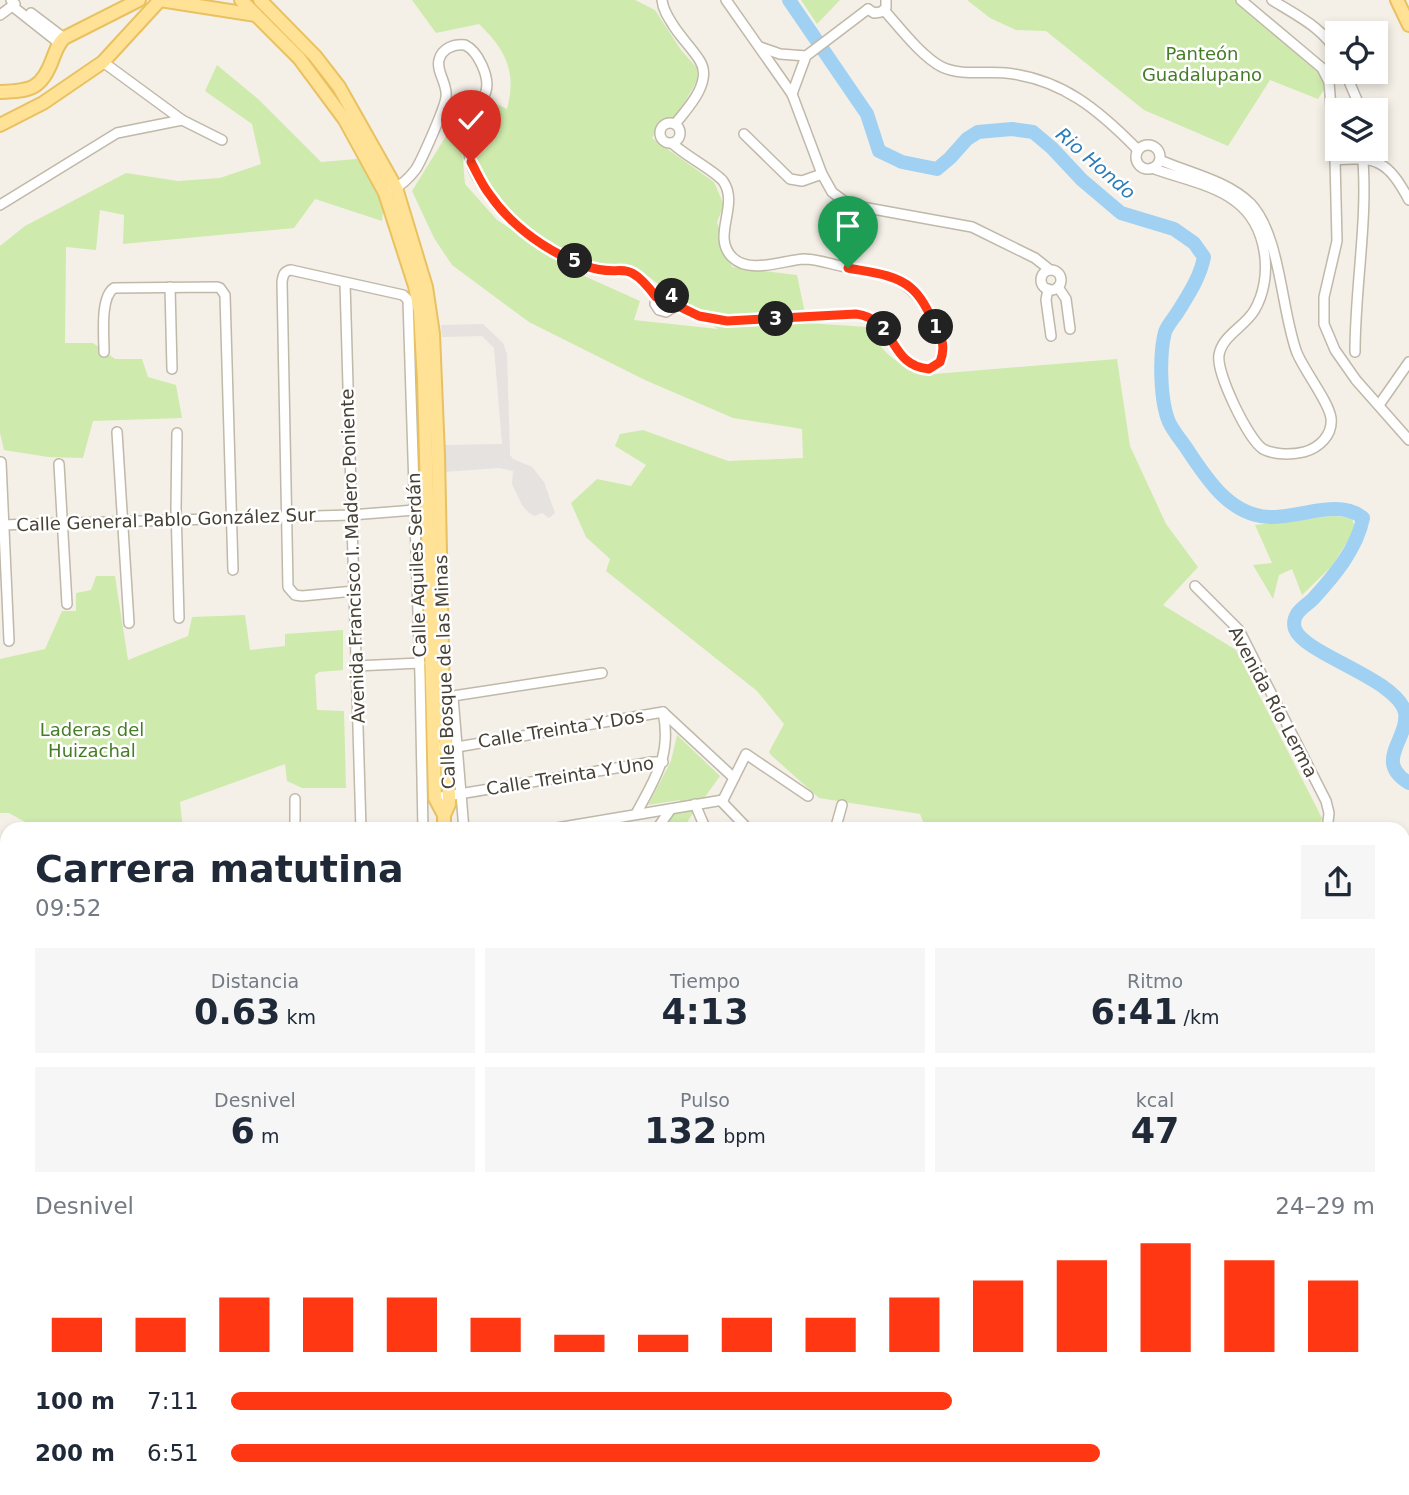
<!DOCTYPE html>
<html lang="es">
<head>
<meta charset="utf-8">
<style>
  body { margin:0; font-family:"DejaVu Sans",sans-serif; background:#f6f6f7; color:#1f2937; height:100vh; display:flex; flex-direction:column; font-size:26px; white-space:nowrap }
  * { box-sizing:border-box; margin:0 }
  p { font-size:23px; color:#747a83 }
  .icon { flex:none; width:38px; height:38px; fill:none; stroke:currentColor; stroke-width:2; stroke-linecap:round; stroke-linejoin:round }
  .map { position:relative; flex:1; overflow:hidden }
  .panel { position:absolute; left:0px; top:822px; width:1410px; height:674px; display:flex; flex-direction:column; background:#fff; border-radius:21px 21px 0 0; box-shadow:0 4px 10px #0003 }
  .panel>* { flex:none }
  .controls { position:absolute; left:1325px; top:21px; display:grid; gap:14px }
  .controls a { display:grid; place-items:center; width:63px; height:63px; border-radius:0px; background:#fff; box-shadow:0 4px 10px #0003; font-size:35px }
  .pin { position:absolute; display:grid; place-items:center; width:60px; height:60px; color:#fff; margin:-72px -30px; border-radius:50% 50% 50% 0; rotate:-45deg; box-shadow:0 0 7px #0007 }
  .pin .icon { rotate:45deg }
  .km { position:absolute; width:35px; height:35px; margin:-18px; border-radius:50%; background:#222; color:#fff; font-size:19px; line-height:35px; text-align:center }
  .round { display:grid; place-items:center; flex:none; width:74px; height:74px; border-radius:0px; background:#f6f6f7 }
  .headline { display:flex; align-items:center; justify-content:space-between; height:119px; padding:0 35px }
  h1 { font-size:38px; font-weight:700; line-height:52px }
  .metrics { display:grid; grid-template-columns:repeat(3,1fr); gap:10px; height:119px; padding:7px 35px }
  .metrics div { display:grid; align-content:center; border-radius:0px; background:#f6f6f7; text-align:center }
  .metrics b { font-size:35px; font-weight:700 }
  .metrics small { font-size:19px; font-weight:400 }
  .metrics p { font-size:19px }
  .chart { height:196px; padding:14px 35px }
  .chart p { display:flex; justify-content:space-between }
  .chart svg { width:100%; height:126px; margin-top:7px; stroke:#ff3813; stroke-width:6 }
  ul { padding:0 35px; list-style:none; font-size:23px }
  li { display:grid; grid-template-columns:112px 84px 1fr; align-items:center; height:52px }
  li i { height:18px; border-radius:9px; background:#ff3813 }
  .map>svg:first-child { display:block }
  .green { fill:#ceeaad }
  .parking { fill:#e5e2df }
  .lines { fill:none; stroke-linecap:round; stroke-linejoin:round }
  .stream { stroke:#a0d1f3; stroke-width:2.5 }
  .river { stroke:#a0d1f3; stroke-width:14 }
  .minor-casing { stroke:#c0b8a9; stroke-width:12 }
  .major-casing { stroke:#e9c160; stroke-width:16 }
  .minor { stroke:#fff; stroke-width:9 }
  .major { stroke:#ffe295; stroke-width:12 }
  .route-casing { stroke:#fff; stroke-width:14 }
  .route { stroke:#ff3813; stroke-width:9 }
  .labels { text-anchor:middle; stroke-width:5; stroke-linejoin:round; paint-order:stroke }
  .park-label { font-size:18px; fill:#457c26; stroke:#fff }
  .street-label { font-size:18px; fill:#474035; stroke:#fff }
  .water-label { font-size:19px; font-style:italic; fill:#297bb8; stroke:#fff }
</style>
</head>
<body>
<div class="map">
<svg width="1409" height="1495" viewBox="0 0 1409 1495">
  <rect width="100%" height="100%" fill="#f4f0e7"/>
  <!-- green -->
  <g class="green">
    <path d="M 412,0 L 635,0 L 655,10 L 681,50 L 697,68 L 697,81 L 675,118 L 663,120 L 652,138 L 714,182 L 724,205 L 717,222 L 732,267 L 797,275 L 807,323 L 867,327 C 884,354 893,361 922,375 L 1117,359 L 1130,446 L 1166,524 L 1198,567 L 1163,605 L 1236,650 L 1322,818 L 1319,829 L 926,829 L 920,814 L 819,798 L 771,755 L 769,752 L 784,724 L 757,691 L 606,571 L 610,559 L 586,537 L 571,503 L 597,479 L 631,486 L 646,465 L 615,446 L 620,434 L 643,430 L 728,461 L 803,458 L 802,429 L 733,418 L 645,380 L 529,322 L 452,265 L 434,238 L 412,191 L 459,115 L 465,184 L 497,220 L 582,275 L 640,301 L 634,320 L 718,329 L 641,271 L 624,265 L 588,265 L 552,246 L 517,222 L 492,193 L 474,162 L 474,129 L 487,99 L 507,109 C 517,72 506,50 479,24 L 436,33 Z"/>
    <polygon points="801,0 840,0 817,24"/>
    <polygon points="967,0 1241,0 1322,68 1329,82 1318,99 1270,80 1228,146 1144,110 1046,31 1016,30 990,18"/>
    <path d="M 217,65 L 257,98 L 321,162 L 357,159 C 385,183 386,185 382,221 L 315,199 L 294,228 L 123,244 L 124,215 L 100,210 L 96,250 L 66,247 L 65,343 L 93,343 L 115,359 L 142,359 L 148,377 L 176,385 L 182,418 L 93,421 L 83,458 L 48,457 L 4,450 L 0,433 L 0,246 L 25,226 L 126,173 L 178,181 L 220,178 L 261,164 L 252,124 L 205,91 Z"/>
    <polygon points="1333,516 1352,518 1355,529 1332,566 1302,595 1292,569 1279,575 1273,599 1253,565 1272,563 1255,525"/>
    <polygon points="96,576 115,576 128,660 188,636 192,617 245,615 250,650 285,646 285,634 343,630 343,670 319,672 315,675 317,710 344,711 346,788 302,788 287,781 285,764 180,802 183,829 38,829 9,813 0,813 0,659 45,649 62,611 76,611 76,593 91,590"/>
    <polygon points="677,735 720,776 689,819 685,829 665,829 680,800 648,805 671,761"/>
    <polygon points="1404,1010 1409,1022 1409,1104 1404,1091"/>
    <polygon points="7,1132 7,1223 0,1229 0,1136"/>
    <polygon points="1409,1218 1409,1324 1404,1322 1404,1220"/>
    <polygon points="7,1484 7,1489 136,1489 147,1495 149,1489 188,1489 177,1495 0,1495 0,1486"/>
  </g>
  <!-- parking -->
  <polygon class="parking" points="483,324 503,343 507,354 510,455 513,459 532,467 544,482 555,513 549,518 542,513 535,516 529,513 522,505 512,484 513,471 499,468 444,472 443,445 502,444 494,348 482,336 442,337 441,325"/>
  <g class="lines">
    <!-- stream -->
    <polyline class="stream" points="1404,1294 1409,1294"/>
    <!-- river -->
    <path class="river" d="M 789,0 L 867,114 L 879,151 L 902,162 L 937,169 L 950,158 L 967,139 L 978,132 L 1012,129 L 1033,132 L 1052,148 L 1082,180 L 1121,213 L 1174,229 L 1194,243 L 1204,257 C 1200,277 1190,292 1179,310 C 1175,317 1168,324 1165,332 C 1159,355 1160,401 1169,422 C 1173,431 1181,440 1187,449 C 1207,479 1230,516 1270,517 C 1300,518 1339,498 1363,518 C 1357,549 1334,576 1313,599 C 1308,604 1301,608 1297,614 C 1294,619 1293,623 1295,629 C 1305,655 1396,678 1405,712 C 1409,740 1373,761 1409,783"/>
    <defs>
      <g id="minor">
        <polyline points="11,0 16,9 59,43"/>
        <path d="M 662,0 C 663,10 668,17 673,25 C 681,38 692,48 700,61 C 713,82 687,109 675,124"/>
        <polyline points="726,0 792,94 822,174 832,192 844,201 862,207 972,227 1035,258 1050,270"/>
        <polyline points="1241,0 1322,68 1329,82 1335,160 1337,241 1324,297 1324,324 1335,350 1356,380 1409,440"/>
        <path d="M 1272,0 C 1294,14 1326,29 1337,54"/>
        <polyline points="868,9 874,13 881,12 886,8 886,0"/>
        <path d="M 884,10 C 899,27 922,57 942,67 C 961,76 985,71 1006,73 C 1062,79 1099,110 1138,150"/>
        <polyline points="31,13 64,38"/>
        <polyline points="0,15 15,4"/>
        <polyline points="760,47 780,54 806,56"/>
        <polyline points="103,62 182,120 222,140"/>
        <polyline points="1345,72 1357,100 1358,110"/>
        <polyline points="792,94 806,56 868,9"/>
        <circle cx="670" cy="133" r="10"/>
        <polyline points="744,134 790,179 802,181 822,174"/>
        <path d="M 672,143 C 684,155 715,171 723,181 C 740,205 711,236 732,257 C 749,275 784,260 804,259 C 818,259 833,265 846,267 C 886,275 909,276 930,315 C 934,323 939,331 942,339 C 946,353 941,363 929,369 C 888,365 897,319 856,314 L 727,321 L 699,316 L 674,304"/>
        <circle cx="1148" cy="157" r="12"/>
        <path d="M 1335,160 C 1377,156 1388,161 1409,200"/>
        <path d="M 1152,168 C 1178,178 1213,184 1235,201 C 1268,225 1274,278 1254,311 C 1244,327 1222,336 1219,355 C 1216,373 1248,439 1263,449 C 1274,455 1292,455 1304,452 C 1319,448 1333,435 1331,418 C 1329,402 1305,372 1297,353 C 1281,311 1281,235 1250,203 C 1226,180 1189,173 1160,160"/>
        <path d="M 391,190 C 401,186 410,177 416,169 C 422,159 445,108 446,97 C 448,84 436,72 439,60 C 442,48 454,44 465,45 C 478,51 490,77 486,91 C 479,113 463,138 471,163 C 474,173 483,187 490,195 C 509,223 555,258 587,267 C 626,279 625,256 656,297 L 655,304 L 659,310 L 666,312 L 672,308 L 674,301 L 670,293 L 663,292 L 656,297"/>
        <polyline points="0,205 117,133 182,120"/>
        <circle cx="1051" cy="280" r="10"/>
        <polyline points="345,283 361,830"/>
        <polyline points="170,287 172,369"/>
        <polyline points="1058,287 1066,299 1070,329"/>
        <polyline points="1048,289 1046,300 1051,336"/>
        <path d="M 104,352 C 104,335 100,297 114,288 L 217,287 L 220,288 L 225,295 L 233,570"/>
        <path d="M 1355,352 C 1355,284 1369,217 1362,149"/>
        <polyline points="1379,405 1409,362"/>
        <polyline points="117,432 129,623"/>
        <polyline points="177,433 176,508 179,618"/>
        <polyline points="1,462 9,641"/>
        <polyline points="59,464 67,604"/>
        <polyline points="0,525 351,515 415,510"/>
        <polyline points="1195,586 1239,630 1326,801 1329,813 1327,830"/>
        <path d="M 354,591 L 302,596 L 295,595 L 288,587 L 282,282 C 283,275 284,271 291,270 L 403,295 L 408,300 L 420,676 L 423,830"/>
        <polyline points="356,666 420,663"/>
        <polyline points="453,697 464,830"/>
        <polyline points="440,698 602,673"/>
        <polyline points="664,713 734,778"/>
        <polyline points="441,747 457,747 663,712"/>
        <polyline points="435,798 652,762 663,762"/>
        <polyline points="295,799 295,830"/>
        <polyline points="723,800 746,754 808,796"/>
        <polyline points="723,800 723,803 749,830"/>
        <polyline points="695,804 706,830"/>
        <path d="M 636,814 C 655,778 672,755 663,712"/>
        <polyline points="545,830 723,800"/>
        <polyline points="656,830 671,809"/>
        <polyline points="835,830 842,805"/>
        <polyline points="0,868 7,870"/>
        <polyline points="0,996 5,1079 0,1076"/>
        <polyline points="1404,1003 1409,1015"/>
        <polyline points="1404,1109 1409,1124"/>
        <polyline points="1404,1127 1409,1136"/>
        <polyline points="1404,1166 1409,1163"/>
        <polyline points="1404,1206 1409,1205"/>
        <polyline points="1404,1220 1409,1218"/>
        <polyline points="0,1275 7,1274"/>
        <polyline points="1404,1327 1409,1329"/>
        <polyline points="0,1362 7,1401"/>
        <polyline points="0,1440 7,1439"/>
        <polyline points="583,1489 585,1495"/>
        <polyline points="659,1489 661,1495"/>
        <polyline points="729,1489 731,1495"/>
        <polyline points="832,1489 840,1495"/>
        <polyline points="1219,1489 1246,1495"/>
        <polyline points="1375,1489 1381,1495"/>
        <polyline points="453,1495 454,1489"/>
        <polyline points="527,1495 528,1489"/>
        <polyline points="1069,1495 1069,1489"/>
        <polyline points="1140,1495 1141,1489"/>
      </g>
      <g id="major">
        <polyline points="241,0 299,58 345,120 385,193 415,286 420,311 424,381 435,798 444,815"/>
        <polyline points="260,0 315,56 339,87 396,188 426,287 433,334 438,455 443,698 449,796 449,804 444,815 444,830"/>
        <polyline points="1397,0 1409,25"/>
        <path d="M 0,92 C 31,91 42,89 53,58 C 56,50 58,44 64,38 L 139,0"/>
        <polyline points="0,125 43,103 103,62 160,0 256,15"/>
        <polyline points="1404,1379 1409,1380"/>
        <polyline points="332,1495 339,1489"/>
      </g>
    </defs>
    <!-- minor casing -->
    <use href="#minor" class="minor-casing"/>
    <!-- major casing -->
    <use href="#major" class="major-casing"/>
    <!-- minor -->
    <use href="#minor" class="minor"/>
    <!-- major -->
    <use href="#major" class="major"/>
  </g>
  <g class="lines">
    <defs>
      <path id="route" d="M 471,162 C 477,173 482,185 490,195 C 512,227 549,253 586,266 C 623,280 624,254 656,297 C 660,291 667,291 672,295 L 674,304 L 699,316 L 727,321 L 856,314 C 897,319 888,366 929,369 L 940,362 C 946,347 942,338 935,325 C 929,313 922,297 911,288 C 895,274 868,272 848,268"/>
    </defs>
    <!-- route casing -->
    <use href="#route" class="route-casing"/>
    <!-- route -->
    <use href="#route" class="route"/>
  </g>
  <g class="labels">
    <!-- park labels -->
    <g class="park-label">
      <text x="1202" y="60">Panteón<tspan x="1202" dy="21">Guadalupano</tspan></text>
      <text x="92" y="736">Laderas del<tspan x="92" dy="21">Huizachal</tspan></text>
    </g>
    <!-- street labels -->
    <g class="street-label">
      <text transform="translate(166 520) rotate(-2)" y="6">Calle General Pablo González Sur</text>
      <text transform="translate(353 556) rotate(-92)" y="6">Avenida Francisco I. Madero Poniente</text>
      <text transform="translate(417 565) rotate(-92)" y="6">Calle Aquiles Serdán</text>
      <text transform="translate(445 672) rotate(-92)" y="6">Calle Bosque de las Minas</text>
      <text transform="translate(1273 702) rotate(62)" y="6">Avenida Río Lerma</text>
      <text transform="translate(561 729) rotate(-9)" y="6">Calle Treinta Y Dos</text>
      <text transform="translate(570 776) rotate(-9)" y="6">Calle Treinta Y Uno</text>
    </g>
    <!-- water labels -->
    <g class="water-label">
      <text transform="translate(1096 163) rotate(41)" y="7">Rio Hondo</text>
    </g>
  </g>
</svg>
<div class="controls">
<a><svg class="icon" aria-label="locate" viewBox="0 0 24 24"><circle cx="12" cy="12" r="6"/><path d="M12 2v4M12 18v4M2 12h4M18 12h4"/></svg></a>
<a><svg class="icon" aria-label="layers" viewBox="0 0 24 24"><path d="M12 4l9 5-9 5-9-5zM3 14l9 5 9-5"/></svg></a>
</div>
<div class="pin" style="left:848px;top:268px;background:#1e9e55"><svg class="icon" aria-label="arrive" viewBox="0 0 24 24"><path d="M6 21V4h12l-3 4 3 4H6"/></svg></div>
<div class="pin" style="left:471px;top:162px;background:#d93025"><svg class="icon" aria-label="check" viewBox="0 0 24 24"><path d="M5 12l5 5 9-10"/></svg></div>
<b class="km" style="left:936px;top:327px">1</b>
<b class="km" style="left:884px;top:329px">2</b>
<b class="km" style="left:776px;top:319px">3</b>
<b class="km" style="left:672px;top:296px">4</b>
<b class="km" style="left:575px;top:261px">5</b>
<section class="panel">
<div class="headline"><div><h1>Carrera matutina</h1><p>09:52</p></div><a class="round"><svg class="icon" aria-label="share" viewBox="0 0 24 24"><path d="M12 15V3M7 8l5-5 5 5M5 13v7h14v-7"/></svg></a></div>
<div class="metrics">
<div><p>Distancia</p><b>0.63<small> km</small></b></div>
<div><p>Tiempo</p><b>4:13</b></div>
<div><p>Ritmo</p><b>6:41<small> /km</small></b></div>
</div>
<div class="metrics">
<div><p>Desnivel</p><b>6<small> m</small></b></div>
<div><p>Pulso</p><b>132<small> bpm</small></b></div>
<div><p>kcal</p><b>47</b></div>
</div>
<div class="chart"><p><span>Desnivel</span>24–29 m</p>
<svg viewBox="0 0 160 44" preserveAspectRatio="none"><path d="M5 44V32M15 44V32M25 44V25M35 44V25M45 44V25M55 44V32M65 44V38M75 44V38M85 44V32M95 44V32M105 44V25M115 44V19M125 44V12M135 44V6M145 44V12M155 44V19"/></svg>
</div>
<ul>
<li><b>100 m</b>7:11<i style="width:63%"></i></li>
<li><b>200 m</b>6:51<i style="width:76%"></i></li>
</ul>
</section>
</div>
</body>
</html>
